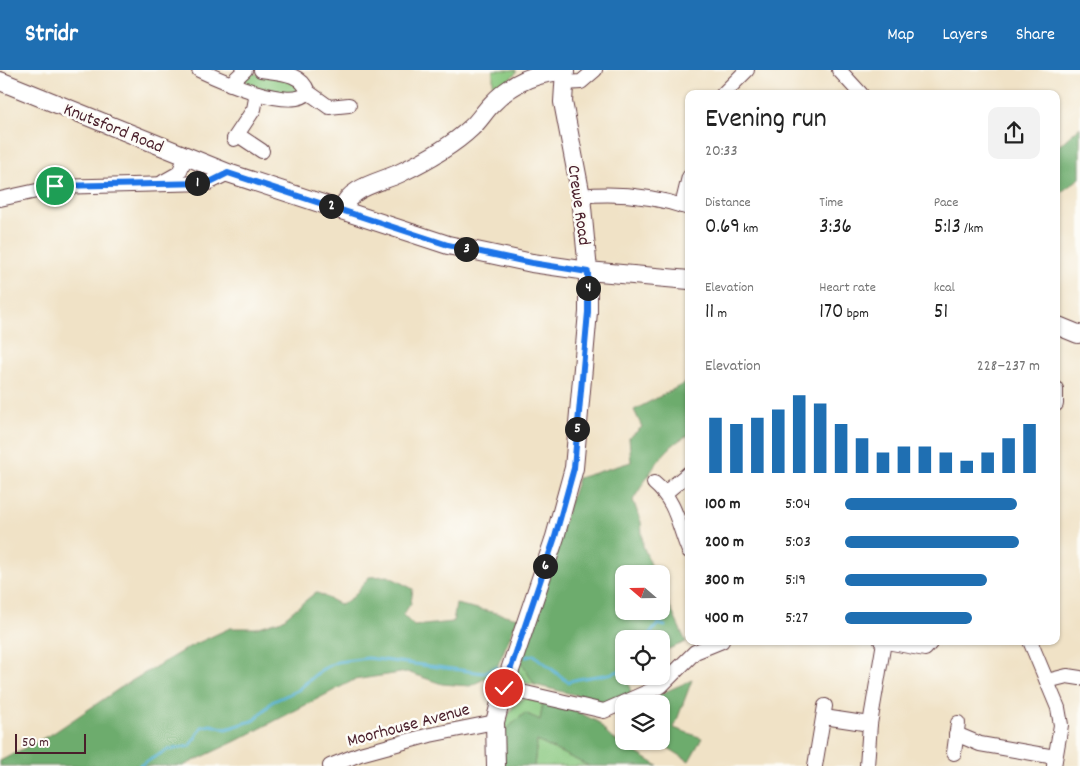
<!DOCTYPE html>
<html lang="en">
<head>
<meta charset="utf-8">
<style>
  body { margin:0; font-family:Dekko,sans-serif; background:#f2f2f2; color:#222; height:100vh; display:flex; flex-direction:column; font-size:19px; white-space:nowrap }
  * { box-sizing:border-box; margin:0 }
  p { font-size:16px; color:#767676 }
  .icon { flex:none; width:28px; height:28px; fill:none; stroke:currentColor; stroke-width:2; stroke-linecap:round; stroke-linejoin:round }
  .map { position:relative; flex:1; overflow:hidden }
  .panel { position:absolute; left:685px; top:20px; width:375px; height:555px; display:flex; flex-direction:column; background:#fff; border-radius:10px; box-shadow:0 1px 4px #0004 }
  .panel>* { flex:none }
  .needle { width:32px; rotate:290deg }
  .buttons { position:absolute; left:615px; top:495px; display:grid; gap:10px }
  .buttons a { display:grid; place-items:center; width:55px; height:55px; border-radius:10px; background:#fff; box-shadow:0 1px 4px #0004; font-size:25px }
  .scale { position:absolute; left:15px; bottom:12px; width:71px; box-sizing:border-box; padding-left:5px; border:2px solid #4a1f2b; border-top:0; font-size:14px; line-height:18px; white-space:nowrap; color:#4a1f2b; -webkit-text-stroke:4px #fdfcf7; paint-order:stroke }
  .pin { position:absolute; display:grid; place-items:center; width:42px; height:42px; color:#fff; margin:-21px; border:2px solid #fff; border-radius:50%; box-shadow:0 1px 5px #0007 }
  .km { position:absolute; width:25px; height:25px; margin:-12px; border-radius:50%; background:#222; color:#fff; font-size:14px; line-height:25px; text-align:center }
  .round { display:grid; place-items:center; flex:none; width:52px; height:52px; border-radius:10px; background:#f2f2f2 }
  .headline { display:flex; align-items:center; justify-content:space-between; height:85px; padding:0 20px }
  h1 { font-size:28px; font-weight:600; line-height:38px }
  .stats { display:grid; grid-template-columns:repeat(3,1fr); gap:8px; height:85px; padding:5px 20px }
  .stats div { display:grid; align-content:center }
  .stats b { font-size:21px; font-weight:600 }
  .stats small { font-size:14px; font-weight:400 }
  .stats p { font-size:14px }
  .chart { height:140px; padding:10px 20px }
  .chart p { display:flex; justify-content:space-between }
  .chart svg { width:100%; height:90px; margin-top:5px; stroke:#1f6fb2; stroke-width:6 }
  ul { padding:0 20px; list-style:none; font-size:16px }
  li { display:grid; grid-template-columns:80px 60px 1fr; align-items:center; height:38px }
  li i { height:12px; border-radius:6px; background:#1f6fb2 }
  header { display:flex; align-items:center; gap:30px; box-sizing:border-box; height:70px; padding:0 25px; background:#1f6fb2; color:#fff }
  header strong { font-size:24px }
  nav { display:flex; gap:28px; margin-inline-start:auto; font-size:18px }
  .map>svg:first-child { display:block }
  .green { fill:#87c77e; stroke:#687354 }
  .forest { fill:#6dac6d; stroke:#5c664c }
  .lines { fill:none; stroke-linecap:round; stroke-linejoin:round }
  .stream { stroke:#54b0d2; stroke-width:3 }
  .minor-casing { stroke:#633c42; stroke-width:16 }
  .major-casing { stroke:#633c42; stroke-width:20 }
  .minor { stroke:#fff; stroke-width:14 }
  .major { stroke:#fff; stroke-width:18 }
  .route-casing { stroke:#fff; stroke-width:10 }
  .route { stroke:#1a73e8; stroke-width:6 }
  .labels { text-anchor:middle; stroke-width:5; stroke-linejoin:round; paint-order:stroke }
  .street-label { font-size:18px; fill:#4a1f2b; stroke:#fdfcf7 }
</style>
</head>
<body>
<header>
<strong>Stridr</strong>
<nav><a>Map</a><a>Layers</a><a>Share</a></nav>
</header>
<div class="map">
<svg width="1080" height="696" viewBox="0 0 1080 696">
  <rect width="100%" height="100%" fill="#fdfcf7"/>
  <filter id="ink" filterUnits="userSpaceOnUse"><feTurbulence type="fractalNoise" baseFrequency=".02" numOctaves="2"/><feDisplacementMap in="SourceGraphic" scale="10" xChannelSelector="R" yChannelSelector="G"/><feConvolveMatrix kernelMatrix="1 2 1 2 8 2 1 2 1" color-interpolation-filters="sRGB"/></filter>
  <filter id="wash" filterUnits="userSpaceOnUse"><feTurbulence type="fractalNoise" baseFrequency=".0096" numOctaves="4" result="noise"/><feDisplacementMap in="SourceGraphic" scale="20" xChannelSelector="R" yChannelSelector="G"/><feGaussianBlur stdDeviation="1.12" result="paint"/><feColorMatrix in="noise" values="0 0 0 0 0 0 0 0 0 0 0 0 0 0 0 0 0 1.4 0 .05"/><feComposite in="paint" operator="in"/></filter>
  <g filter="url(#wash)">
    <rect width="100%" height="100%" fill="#f0e2c6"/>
    <!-- green -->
    <g class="green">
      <polygon points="493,0 516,0 516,3 493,24"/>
      <polygon points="252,3 294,12 299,16 300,21 294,25 248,15 245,8"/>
      <polygon points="519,589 535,615 522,612 517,606"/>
      <path d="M 525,628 L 543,632 L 540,650 L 525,643 L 502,663 C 507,649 509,635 525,628 Z"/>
      <polygon points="537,671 589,696 534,696"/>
    </g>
    <!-- forest -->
    <g class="forest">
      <polygon points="1080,57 1080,108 1056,126 1056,78"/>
      <path d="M 689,311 L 689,365 C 663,376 648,407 633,430 L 641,452 L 643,476 L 655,504 L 624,504 L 624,541 L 661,541 L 661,517 L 686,572 L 661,582 L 661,569 L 624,569 L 624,606 L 627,606 L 631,623 L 606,639 L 584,627 L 535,615 L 519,589 L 578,408 L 631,392 L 629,368 L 642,357 L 634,340 Z"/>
      <polygon points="388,506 413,519 411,533 403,545 414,556 453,552 456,534 518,548 494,604 470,616 442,614 407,602 354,610 236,671 183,696 0,696 0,691 55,662 123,616 189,577 230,558 256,558 282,550 316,522 341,535 353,527 369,507"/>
      <polygon points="692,610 674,658 702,668 689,691 657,671 661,671 661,634 637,634"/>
      <polygon points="543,632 570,638 598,652 609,666 658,696 589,696 537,671 534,696 503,696 502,663 525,643 540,650"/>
    </g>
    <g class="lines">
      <!-- stream -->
      <g class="stream">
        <polyline points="646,569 658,554 665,556"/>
        <path d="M 526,587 L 534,585 L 568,612 C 586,605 606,608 624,599"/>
        <polyline points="139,696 167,680 190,676 202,657 211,655 226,659 255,650 272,632 298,620 321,600 337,592 368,588 483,603 497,597"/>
      </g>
    </g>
  </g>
  <g filter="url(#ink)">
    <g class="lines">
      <defs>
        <g id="minor">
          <path d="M 199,0 C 218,9 293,43 308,22 C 301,2 279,3 261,0"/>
          <polyline points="839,0 861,24"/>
          <polyline points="564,13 581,12 595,0"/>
          <polyline points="230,14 245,0"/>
          <polyline points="308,22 329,37 349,35"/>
          <polyline points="723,24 747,0"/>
          <polyline points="238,65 262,81"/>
          <polyline points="234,69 254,39 257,23"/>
          <polyline points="163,112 179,103 186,86"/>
          <path d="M 581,126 C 619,122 653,126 689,138"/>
          <polyline points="0,129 55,117 208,113 228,103"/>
          <polyline points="682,136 689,107"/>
          <polyline points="1056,319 1056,334"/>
          <path d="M 654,413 C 677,432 678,456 689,481"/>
          <polyline points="665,423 689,403"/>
          <polyline points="881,571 925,579 932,571"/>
          <polyline points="1030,571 1058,638 1061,655 1054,696"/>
          <polyline points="1047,611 1067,606 1080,608"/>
          <polyline points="504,618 604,641 661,616 695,582 722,571"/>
          <polyline points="824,647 870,654"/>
          <polyline points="956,664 980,674 1055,687"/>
          <polyline points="954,683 958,653"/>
          <polyline points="330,696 360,684 430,665 495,652"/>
          <polyline points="815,696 825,636"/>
          <polyline points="867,696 870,654 884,572"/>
        </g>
        <g id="major">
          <polyline points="0,11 228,103 448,175 532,193 588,201 689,210"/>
          <path d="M 341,140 C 351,116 379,113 400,103 C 425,91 451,77 471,58 C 479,51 484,42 491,35 C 511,13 536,2 565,1"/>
          <polyline points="1056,255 1078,264"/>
          <polyline points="496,696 495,652 504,618 555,467 574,398 588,242 588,201 581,126 563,32 565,0"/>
        </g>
      </defs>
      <!-- minor casing -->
      <use href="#minor" class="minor-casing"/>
      <!-- major casing -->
      <use href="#major" class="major-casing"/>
      <!-- minor -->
      <use href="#minor" class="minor"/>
      <!-- major -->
      <use href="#major" class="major"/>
    </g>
  </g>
  <g class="lines" filter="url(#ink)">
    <defs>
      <polyline id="route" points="55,116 208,113 228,103 448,175 532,193 588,202 588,242 574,398 555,467 504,618"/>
    </defs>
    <!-- route casing -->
    <use href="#route" class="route-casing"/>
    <!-- route -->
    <use href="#route" class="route"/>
  </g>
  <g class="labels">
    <!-- street labels -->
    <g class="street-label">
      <text transform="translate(114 57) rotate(22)" y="6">Knutsford Road</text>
      <text transform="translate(580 135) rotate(82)" y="6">Crewe Road</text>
      <text transform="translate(408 654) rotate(-15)" y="6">Moorhouse Avenue</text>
    </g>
  </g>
</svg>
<div class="buttons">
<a><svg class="needle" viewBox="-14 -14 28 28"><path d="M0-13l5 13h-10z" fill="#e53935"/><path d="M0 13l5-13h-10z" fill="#767676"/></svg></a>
<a><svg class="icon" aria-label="locate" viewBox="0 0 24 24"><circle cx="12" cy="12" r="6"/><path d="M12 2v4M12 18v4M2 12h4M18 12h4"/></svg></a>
<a><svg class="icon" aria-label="layers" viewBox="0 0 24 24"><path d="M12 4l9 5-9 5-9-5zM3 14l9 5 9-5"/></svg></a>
</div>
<div class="scale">50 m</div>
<div class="pin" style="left:55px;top:116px;background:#1e9e55"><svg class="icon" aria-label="arrive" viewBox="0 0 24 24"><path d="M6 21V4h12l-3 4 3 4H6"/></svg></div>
<div class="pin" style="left:504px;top:618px;background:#d93025"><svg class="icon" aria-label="check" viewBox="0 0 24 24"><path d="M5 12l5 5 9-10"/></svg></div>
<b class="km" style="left:197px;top:113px">1</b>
<b class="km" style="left:331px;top:136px">2</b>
<b class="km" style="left:466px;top:179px">3</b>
<b class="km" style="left:588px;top:218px">4</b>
<b class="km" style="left:577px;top:359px">5</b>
<b class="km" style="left:545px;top:496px">6</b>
<section class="panel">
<div class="headline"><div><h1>Evening run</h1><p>20:33</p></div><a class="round"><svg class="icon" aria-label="share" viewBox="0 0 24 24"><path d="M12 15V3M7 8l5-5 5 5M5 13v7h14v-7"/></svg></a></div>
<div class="stats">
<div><p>Distance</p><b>0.69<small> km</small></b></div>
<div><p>Time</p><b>3:36</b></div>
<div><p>Pace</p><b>5:13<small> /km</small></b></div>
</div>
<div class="stats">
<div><p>Elevation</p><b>11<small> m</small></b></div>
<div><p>Heart rate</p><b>170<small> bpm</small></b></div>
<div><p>kcal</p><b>51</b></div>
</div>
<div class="chart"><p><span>Elevation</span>228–237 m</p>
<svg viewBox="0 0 160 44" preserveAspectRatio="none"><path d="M5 44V17M15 44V20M25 44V17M35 44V13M45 44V6M55 44V10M65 44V20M75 44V27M85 44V34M95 44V31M105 44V31M115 44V34M125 44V38M135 44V34M145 44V27M155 44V20"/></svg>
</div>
<ul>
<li><b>100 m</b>5:04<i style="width:88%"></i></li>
<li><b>200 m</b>5:03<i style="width:89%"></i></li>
<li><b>300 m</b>5:19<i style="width:73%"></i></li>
<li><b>400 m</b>5:27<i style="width:65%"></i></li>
</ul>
</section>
</div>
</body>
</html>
